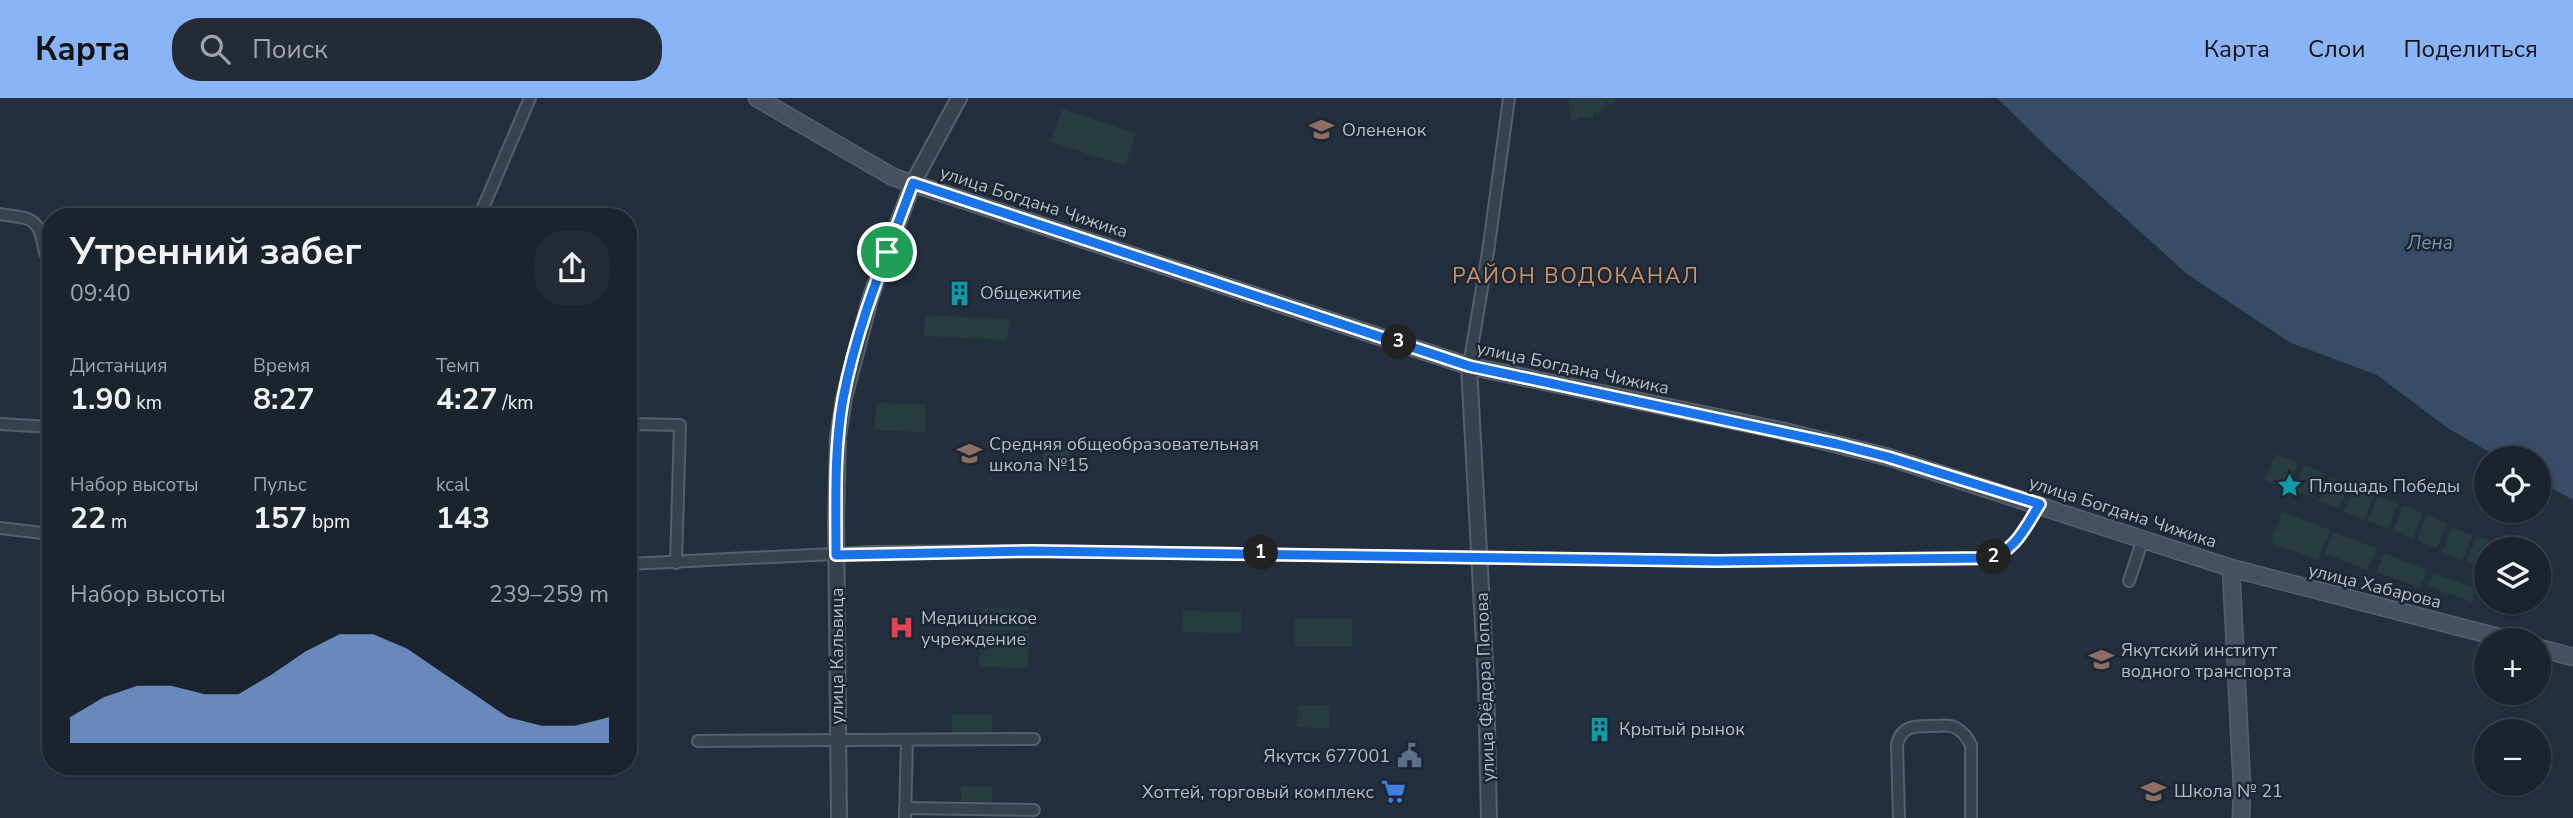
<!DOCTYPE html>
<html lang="ru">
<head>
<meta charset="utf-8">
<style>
  body { margin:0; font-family:"Nunito Sans",sans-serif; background:#242b36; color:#f1f3f6; height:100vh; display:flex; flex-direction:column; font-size:26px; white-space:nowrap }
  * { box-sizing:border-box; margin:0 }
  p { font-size:23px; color:#a0a4aa }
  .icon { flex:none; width:38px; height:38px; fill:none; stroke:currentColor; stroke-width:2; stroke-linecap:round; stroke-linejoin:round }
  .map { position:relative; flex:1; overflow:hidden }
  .drawer { position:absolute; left:42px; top:110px; width:595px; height:567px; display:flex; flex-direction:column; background:#1b232e; border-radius:28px; box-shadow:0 2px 5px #0004,0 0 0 2px #39404a }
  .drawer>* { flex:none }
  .buttons { position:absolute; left:2474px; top:348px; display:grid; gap:14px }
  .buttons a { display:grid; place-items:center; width:77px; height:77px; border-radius:50%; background:#1b232e; box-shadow:0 2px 5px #0004,0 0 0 2px #39404a; font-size:35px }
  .pin { position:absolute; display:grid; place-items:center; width:60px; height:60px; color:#fff; margin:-30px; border:4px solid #fff; border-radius:50%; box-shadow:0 2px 7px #0007 }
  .km { position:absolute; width:35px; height:35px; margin:-18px; border-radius:50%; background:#222; color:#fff; font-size:19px; line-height:35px; text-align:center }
  .round { display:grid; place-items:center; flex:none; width:74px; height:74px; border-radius:28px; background:#242b36 }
  .head { display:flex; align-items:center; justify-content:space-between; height:119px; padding:0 28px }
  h1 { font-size:38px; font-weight:700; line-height:52px }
  .metrics { display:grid; grid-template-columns:repeat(3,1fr); gap:10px; height:119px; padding:7px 28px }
  .metrics div { display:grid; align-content:center }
  .metrics b { font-size:30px; font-weight:700 }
  .metrics small { font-size:19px; font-weight:400 }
  .metrics p { font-size:19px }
  .chart { height:196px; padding:14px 28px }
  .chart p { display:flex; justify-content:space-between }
  .chart svg { width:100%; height:126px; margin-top:7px; fill:#8ab4f8; opacity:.7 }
  header { display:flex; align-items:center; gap:42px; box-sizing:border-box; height:98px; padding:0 35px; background:#8ab4f8; color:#111 }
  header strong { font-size:33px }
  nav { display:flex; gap:38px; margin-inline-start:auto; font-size:24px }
  .search { width:490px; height:63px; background:#242b36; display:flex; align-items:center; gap:18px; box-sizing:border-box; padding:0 24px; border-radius:28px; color:#a0a4aa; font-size:26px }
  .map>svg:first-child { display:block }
  .green { fill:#263c3f }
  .water { fill:#394c67 }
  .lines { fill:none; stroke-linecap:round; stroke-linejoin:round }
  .minor-casing { stroke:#565f6c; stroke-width:14 }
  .tertiary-casing { stroke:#565f6c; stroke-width:18 }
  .secondary-casing { stroke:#565f6c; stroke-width:19 }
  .minor { stroke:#38414e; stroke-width:10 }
  .tertiary { stroke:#38414e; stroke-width:14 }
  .secondary { stroke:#465061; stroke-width:16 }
  .route-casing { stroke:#fff; stroke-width:14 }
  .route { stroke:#1a73e8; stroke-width:9 }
  .labels { text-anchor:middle; stroke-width:5; stroke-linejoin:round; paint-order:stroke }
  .poi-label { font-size:18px; fill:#b4bcc9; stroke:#1d2633; text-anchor:start }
  .street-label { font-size:18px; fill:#b4bcc9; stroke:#1d2633 }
  .water-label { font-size:19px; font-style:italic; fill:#7c92b1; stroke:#1d2633 }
  .quarter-label { font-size:21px; letter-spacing:2px; fill:#d59563; stroke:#1d2633 }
</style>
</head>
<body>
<header>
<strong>Карта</strong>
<div class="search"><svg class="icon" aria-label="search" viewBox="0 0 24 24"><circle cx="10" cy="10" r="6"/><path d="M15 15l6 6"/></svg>Поиск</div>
<nav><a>Карта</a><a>Слои</a><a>Поделиться</a></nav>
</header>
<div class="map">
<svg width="2573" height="720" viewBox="0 0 2573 720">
  <rect width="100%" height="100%" fill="#242f3e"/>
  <!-- green -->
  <g class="green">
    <polygon points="1569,0 1616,0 1611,7 1605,3 1604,10 1597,17 1595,11 1593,19 1578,19 1577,24 1570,21"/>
    <polygon points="1062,11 1136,35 1125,68 1051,44"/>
    <polygon points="925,217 1012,221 1006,242 924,238"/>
    <polygon points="876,305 926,306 925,334 875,332"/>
    <polygon points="1043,351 1070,352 1069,372 1042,371"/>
    <polygon points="2275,356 2298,365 2288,391 2265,382"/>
    <polygon points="2304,367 2324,375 2314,400 2294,393"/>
    <polygon points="2329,378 2349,385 2339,411 2319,403"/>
    <polygon points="2354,388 2374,396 2364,422 2344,414"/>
    <polygon points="2378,398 2398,406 2388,431 2368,423"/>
    <polygon points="2403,407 2423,415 2413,441 2393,433"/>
    <polygon points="2282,414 2330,432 2318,462 2271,445"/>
    <polygon points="2427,417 2447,425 2437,450 2417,442"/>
    <polygon points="2452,429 2472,437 2462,462 2442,454"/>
    <polygon points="2333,434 2376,450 2368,472 2325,456"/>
    <polygon points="2477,438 2498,446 2496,451 2487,452 2487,471 2467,463"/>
    <polygon points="2384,455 2427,472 2420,490 2377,474"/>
    <polygon points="2433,475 2477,491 2472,504 2428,488"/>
    <polygon points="982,510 1029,511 1028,533 982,532"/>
    <polygon points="1183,513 1241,514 1241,536 1182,534"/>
    <polygon points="1294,520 1352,521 1352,549 1294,548"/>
    <polygon points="981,534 1029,535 1028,570 979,569"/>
    <polygon points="1298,607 1330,608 1329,630 1297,629"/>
    <polygon points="952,616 992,617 992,638 952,637"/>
    <polygon points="961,688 992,689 992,706 961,705"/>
  </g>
  <!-- water -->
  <polygon class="water" points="1997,0 2573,0 2573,402 2539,383 2539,360 2500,360 2449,331 2377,277 2291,245 2187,176 2050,52"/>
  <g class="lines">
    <defs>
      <g id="minor">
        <path d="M 0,116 C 9,118 20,118 28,121 C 46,128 40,154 51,166"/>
        <polyline points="479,119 530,0"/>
        <polyline points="1469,268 1488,154 1509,0"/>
        <polyline points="0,326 51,329"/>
        <polyline points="628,326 680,327 676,465"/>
        <polyline points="0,430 51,436"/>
        <path d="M 628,466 L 874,454 L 1032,453 L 1716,463 L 1987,461 C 2015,455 2026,428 2040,406"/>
        <polyline points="2129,483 2143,441"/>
        <polyline points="698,643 1034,641"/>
        <polyline points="905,710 1034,712"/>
        <polyline points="905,720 907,643"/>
        <path d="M 1899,720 L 1897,647 C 1901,627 1916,628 1933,628 C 1941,628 1949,626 1956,630 C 1964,634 1967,640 1971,647 L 1971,720"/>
      </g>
      <g id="tertiary">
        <polyline points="1469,268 1486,584 1489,720"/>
        <polyline points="839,720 836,422 838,339 844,300 871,198 913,85 959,0"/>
      </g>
      <g id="secondary">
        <polyline points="757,0 893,79 1469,268 1783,333 1888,359 2231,470 2510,542"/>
        <polyline points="2231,470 2242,689 2241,720"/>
        <polyline points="2539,550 2573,559"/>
      </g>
    </defs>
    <!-- minor casing -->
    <use href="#minor" class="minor-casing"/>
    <!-- tertiary casing -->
    <use href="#tertiary" class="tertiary-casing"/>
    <!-- secondary casing -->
    <use href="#secondary" class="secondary-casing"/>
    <!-- minor -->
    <use href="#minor" class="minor"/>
    <!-- tertiary -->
    <use href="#tertiary" class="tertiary"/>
    <!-- secondary -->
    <use href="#secondary" class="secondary"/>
  </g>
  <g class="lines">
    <defs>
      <path id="route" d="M 913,85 L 1469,268 L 1837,346 L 1888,359 L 2040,406 C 2026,428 2015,455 1987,460 L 1716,463 L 1032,453 L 836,457 C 836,405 834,351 843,301 C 857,226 887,156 913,85 Z"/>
    </defs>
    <!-- route casing -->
    <use href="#route" class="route-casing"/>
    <!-- route -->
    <use href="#route" class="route"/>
  </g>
  <!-- icons -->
  <defs>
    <symbol id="school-bare" viewBox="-9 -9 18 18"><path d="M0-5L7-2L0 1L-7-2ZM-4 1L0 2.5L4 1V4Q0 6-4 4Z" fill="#8d6e63" stroke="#1d2633" stroke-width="2.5" paint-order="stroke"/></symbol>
    <symbol id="building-bare" viewBox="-9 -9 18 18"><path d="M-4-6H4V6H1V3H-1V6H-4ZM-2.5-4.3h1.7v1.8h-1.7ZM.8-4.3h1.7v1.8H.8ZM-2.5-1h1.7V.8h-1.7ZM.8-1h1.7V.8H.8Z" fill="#0f9aa8" stroke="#1d2633" stroke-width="2.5" paint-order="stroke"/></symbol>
    <symbol id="sight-bare" viewBox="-9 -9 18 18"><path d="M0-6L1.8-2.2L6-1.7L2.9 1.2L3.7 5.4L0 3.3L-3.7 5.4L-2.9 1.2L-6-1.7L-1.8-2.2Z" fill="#0f9aa8" stroke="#1d2633" stroke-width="2.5" paint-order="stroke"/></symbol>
    <symbol id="hospital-bare" viewBox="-9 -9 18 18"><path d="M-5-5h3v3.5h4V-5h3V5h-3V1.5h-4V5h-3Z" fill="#e0444e" stroke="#1d2633" stroke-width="2.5" paint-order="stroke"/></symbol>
    <symbol id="university-bare" viewBox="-9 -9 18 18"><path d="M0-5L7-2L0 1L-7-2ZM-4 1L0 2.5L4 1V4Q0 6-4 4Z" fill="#8d6e63" stroke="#1d2633" stroke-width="2.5" paint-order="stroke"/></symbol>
    <symbol id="civic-bare" viewBox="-9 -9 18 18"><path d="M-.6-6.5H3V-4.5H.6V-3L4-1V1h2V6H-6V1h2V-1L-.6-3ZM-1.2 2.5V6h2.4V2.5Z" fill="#5c6f8a" stroke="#1d2633" stroke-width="2.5" paint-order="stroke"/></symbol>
    <symbol id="supermarket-bare" viewBox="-9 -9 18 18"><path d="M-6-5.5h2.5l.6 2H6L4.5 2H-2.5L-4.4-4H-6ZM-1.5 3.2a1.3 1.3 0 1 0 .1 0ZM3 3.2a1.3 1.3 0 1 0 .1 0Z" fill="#3f7fe0" stroke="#1d2633" stroke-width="2.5" paint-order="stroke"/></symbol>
  </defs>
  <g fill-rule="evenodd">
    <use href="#school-bare" x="1304" y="14" width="35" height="35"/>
    <use href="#building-bare" x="942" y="178" width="35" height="35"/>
    <use href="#school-bare" x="952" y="338" width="35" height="35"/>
    <use href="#sight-bare" x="2272" y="370" width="35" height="35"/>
    <use href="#hospital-bare" x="884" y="512" width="35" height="35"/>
    <use href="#university-bare" x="2084" y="544" width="35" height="35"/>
    <use href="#building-bare" x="1582" y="614" width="35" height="35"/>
    <use href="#civic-bare" x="1392" y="640" width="35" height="35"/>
    <use href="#school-bare" x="2136" y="676" width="35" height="35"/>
    <use href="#supermarket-bare" x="1376" y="676" width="35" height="35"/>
  </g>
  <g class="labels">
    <!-- poi labels -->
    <g class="poi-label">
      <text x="1342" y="38">Олененок</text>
      <text x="980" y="201">Общежитие</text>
      <text x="989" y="352">Средняя общеобразовательная<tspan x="989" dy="21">школа №15</tspan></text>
      <text x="2309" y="394">Площадь Победы</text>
      <text x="921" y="526">Медицинское<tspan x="921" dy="21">учреждение</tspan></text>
      <text x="2121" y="558">Якутский институт<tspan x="2121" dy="21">водного транспорта</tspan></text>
      <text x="1619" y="637">Крытый рынок</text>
      <text x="1390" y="664" text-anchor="end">Якутск 677001</text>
      <text x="2174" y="699">Школа № 21</text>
      <text x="1374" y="700" text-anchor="end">Хоттей, торговый комплекс</text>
    </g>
    <!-- street labels -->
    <g class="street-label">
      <text transform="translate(1034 104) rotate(18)" y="6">улица Богдана Чижика</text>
      <text transform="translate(1573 270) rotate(12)" y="6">улица Богдана Чижика</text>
      <text transform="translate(2123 414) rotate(18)" y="6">улица Богдана Чижика</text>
      <text transform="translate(2375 488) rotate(14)" y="6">улица Хабарова</text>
      <text transform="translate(837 558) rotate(-90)" y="6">улица Кальвица</text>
      <text transform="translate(1485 589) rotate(-92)" y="6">улица Фёдора Попова</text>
    </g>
    <!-- water labels -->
    <g class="water-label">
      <text x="2430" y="151">Лена</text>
    </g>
    <!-- quarter labels -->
    <g class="quarter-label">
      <text x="1576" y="185">РАЙОН ВОДОКАНАЛ</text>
    </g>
  </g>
</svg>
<div class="buttons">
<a><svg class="icon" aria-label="locate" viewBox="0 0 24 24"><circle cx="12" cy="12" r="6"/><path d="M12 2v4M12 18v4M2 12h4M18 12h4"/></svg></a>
<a><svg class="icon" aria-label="layers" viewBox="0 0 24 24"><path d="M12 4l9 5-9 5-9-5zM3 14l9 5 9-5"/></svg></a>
<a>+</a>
<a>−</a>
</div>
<div class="pin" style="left:887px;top:154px;background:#1e9e55"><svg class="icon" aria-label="arrive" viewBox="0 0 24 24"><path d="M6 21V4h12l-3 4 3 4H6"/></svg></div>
<b class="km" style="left:1261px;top:455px">1</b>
<b class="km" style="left:1994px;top:459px">2</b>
<b class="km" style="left:1399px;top:244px">3</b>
<section class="drawer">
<div class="head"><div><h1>Утренний забег</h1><p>09:40</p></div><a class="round"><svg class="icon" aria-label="share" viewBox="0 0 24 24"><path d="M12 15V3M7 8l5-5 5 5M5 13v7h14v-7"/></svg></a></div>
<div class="metrics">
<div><p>Дистанция</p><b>1.90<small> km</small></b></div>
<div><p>Время</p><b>8:27</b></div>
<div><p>Темп</p><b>4:27<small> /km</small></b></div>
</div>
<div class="metrics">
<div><p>Набор высоты</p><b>22<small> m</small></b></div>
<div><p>Пульс</p><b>157<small> bpm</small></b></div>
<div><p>kcal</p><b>143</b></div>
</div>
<div class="chart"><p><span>Набор высоты</span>239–259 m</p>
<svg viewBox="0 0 160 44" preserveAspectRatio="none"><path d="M0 44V35L10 28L20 24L30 24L40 27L50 27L60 20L70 12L80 6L90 6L100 11L110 19L120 27L130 35L140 38L150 38L160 35V44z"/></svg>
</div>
</section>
</div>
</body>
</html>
